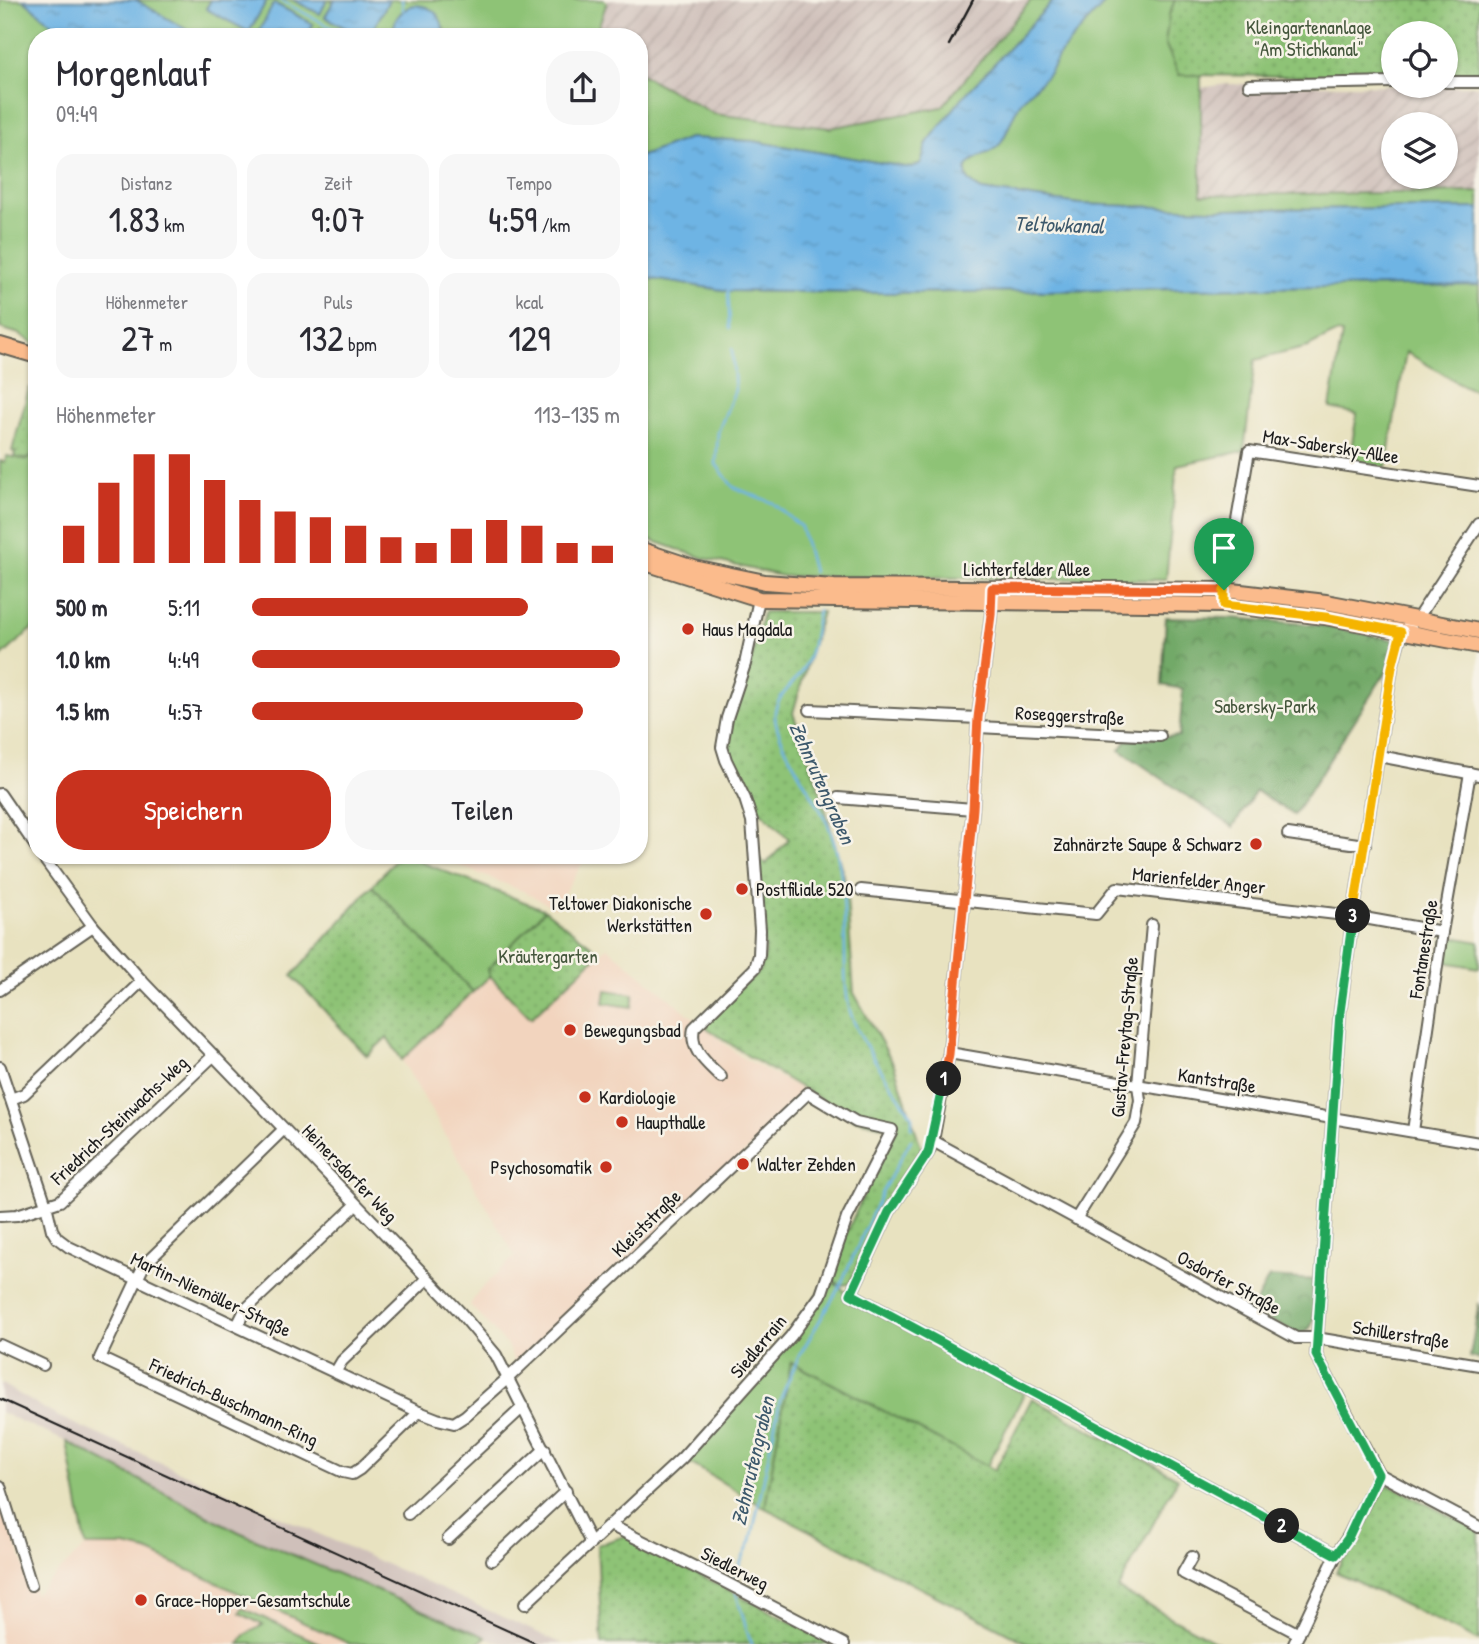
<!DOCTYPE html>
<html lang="de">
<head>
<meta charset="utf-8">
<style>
  body { margin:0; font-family:"Patrick Hand",sans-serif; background:#f7f7f7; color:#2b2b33; height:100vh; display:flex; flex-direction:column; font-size:26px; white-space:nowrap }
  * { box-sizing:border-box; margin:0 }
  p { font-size:23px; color:#7c7c81 }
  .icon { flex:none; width:38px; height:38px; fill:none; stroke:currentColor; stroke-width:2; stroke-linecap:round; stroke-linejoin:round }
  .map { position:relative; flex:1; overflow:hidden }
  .drawer { position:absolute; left:28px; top:28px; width:620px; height:836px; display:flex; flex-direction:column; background:#fff; border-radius:28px; box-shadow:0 2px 5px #0004 }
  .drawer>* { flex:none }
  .buttons { position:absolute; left:1381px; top:21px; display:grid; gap:14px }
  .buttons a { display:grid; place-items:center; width:77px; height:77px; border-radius:50%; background:#fff; box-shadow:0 2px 5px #0004; font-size:35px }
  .pin { position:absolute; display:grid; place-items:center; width:60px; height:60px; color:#fff; margin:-72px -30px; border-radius:50% 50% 50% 0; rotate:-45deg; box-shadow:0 0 7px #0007 }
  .pin .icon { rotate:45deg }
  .km { position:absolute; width:35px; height:35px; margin:-18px; border-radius:50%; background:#222; color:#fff; font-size:19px; line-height:35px; text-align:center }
  .round { display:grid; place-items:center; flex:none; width:74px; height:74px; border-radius:28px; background:#f7f7f7 }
  .summary { display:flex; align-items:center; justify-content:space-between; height:119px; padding:0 28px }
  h1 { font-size:38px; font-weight:600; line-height:52px }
  .metrics { display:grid; grid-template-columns:repeat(3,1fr); gap:10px; height:119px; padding:7px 28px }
  .metrics div { display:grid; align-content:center; border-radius:18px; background:#f7f7f7; text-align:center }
  .metrics b { font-size:35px; font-weight:600 }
  .metrics small { font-size:19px; font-weight:400 }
  .metrics p { font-size:19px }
  .chart { height:196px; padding:14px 28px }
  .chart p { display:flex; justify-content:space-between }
  .chart svg { width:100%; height:126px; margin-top:7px; stroke:#c8321e; stroke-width:6 }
  .cta { display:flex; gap:14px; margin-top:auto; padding:14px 28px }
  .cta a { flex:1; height:80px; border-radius:28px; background:#c8321e; color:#fff; font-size:28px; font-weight:600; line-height:80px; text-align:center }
  .cta a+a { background:#f7f7f7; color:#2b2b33 }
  ul { padding:0 28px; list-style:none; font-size:23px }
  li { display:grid; grid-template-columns:112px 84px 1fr; align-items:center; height:52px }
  li i { height:18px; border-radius:9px; background:#c8321e }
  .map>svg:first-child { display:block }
  .built { fill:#f2d4be }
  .industrial { fill:url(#industrial-furrows); fill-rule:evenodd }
  .railway { fill:#cfc0ba }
  .grass { fill:#8ec376; stroke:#557049; stroke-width:2 }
  .forest { fill:url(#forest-crowns); stroke:#476242; stroke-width:2 }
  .park { fill:url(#park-dots); stroke:#557049; stroke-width:2 }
  .water { fill:url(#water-ripples); stroke:#456880; stroke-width:2 }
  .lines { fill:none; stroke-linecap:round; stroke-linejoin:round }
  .stream { stroke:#6eb4e4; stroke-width:2.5 }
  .minor-casing { stroke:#636155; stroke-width:14 }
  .major-casing { stroke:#636155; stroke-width:18 }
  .minor { stroke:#fff; stroke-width:10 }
  .major { stroke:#fbbb8c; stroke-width:14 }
  .tram { stroke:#1c1c1c; stroke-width:2 }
  .rail { stroke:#1c1c1c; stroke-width:2.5 }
  .split-1-casing { stroke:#fff; stroke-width:14 }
  .split-2-casing { stroke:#fff; stroke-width:14 }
  .split-3-casing { stroke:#fff; stroke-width:14 }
  .split-4-casing { stroke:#fff; stroke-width:14 }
  .split-1 { stroke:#f0652b; stroke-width:9 }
  .split-2 { stroke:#22a559; stroke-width:9 }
  .split-3 { stroke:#22a559; stroke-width:9 }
  .split-4 { stroke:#f5b400; stroke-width:9 }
  .poi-dot { fill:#c8321e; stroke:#f7f3e8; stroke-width:2.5 }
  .labels { text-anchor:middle; stroke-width:5; stroke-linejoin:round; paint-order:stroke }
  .park-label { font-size:19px; fill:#44563c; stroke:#f7f3e8 }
  .street-label { font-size:19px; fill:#1c1c1c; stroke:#f7f3e8 }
  .poi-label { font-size:19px; fill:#1c1c1c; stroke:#f7f3e8; text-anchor:start }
  .water-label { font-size:21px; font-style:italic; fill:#3d596c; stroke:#f7f3e8 }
</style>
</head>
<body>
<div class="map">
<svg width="1479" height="1644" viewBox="0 0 1479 1644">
  <defs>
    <pattern id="industrial-furrows" width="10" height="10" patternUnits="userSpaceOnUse" patternTransform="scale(1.75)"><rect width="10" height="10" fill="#cfc0ba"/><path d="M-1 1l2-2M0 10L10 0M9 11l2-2" fill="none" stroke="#b1a49f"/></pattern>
    <pattern id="forest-crowns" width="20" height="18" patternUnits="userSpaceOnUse" patternTransform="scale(1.75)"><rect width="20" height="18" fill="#72a967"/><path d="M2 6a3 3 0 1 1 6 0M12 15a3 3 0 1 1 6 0" fill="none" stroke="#5d8954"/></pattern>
    <pattern id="park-dots" width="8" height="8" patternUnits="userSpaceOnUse" patternTransform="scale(1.75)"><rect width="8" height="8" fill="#8ec376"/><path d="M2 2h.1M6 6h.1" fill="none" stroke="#7aa766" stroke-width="1.8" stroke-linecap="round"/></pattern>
    <pattern id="water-ripples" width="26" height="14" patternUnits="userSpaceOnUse" patternTransform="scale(1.75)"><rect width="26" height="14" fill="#6eb4e4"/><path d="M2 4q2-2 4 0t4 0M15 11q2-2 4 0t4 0" fill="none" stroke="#5f9ac3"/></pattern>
  </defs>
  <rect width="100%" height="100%" fill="#f7f3e8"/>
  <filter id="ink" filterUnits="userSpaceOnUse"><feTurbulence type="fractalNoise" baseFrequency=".0143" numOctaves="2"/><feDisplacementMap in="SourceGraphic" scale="14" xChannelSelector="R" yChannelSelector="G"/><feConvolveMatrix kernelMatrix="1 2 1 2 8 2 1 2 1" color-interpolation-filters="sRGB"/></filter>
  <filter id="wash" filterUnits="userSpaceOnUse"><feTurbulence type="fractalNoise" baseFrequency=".00686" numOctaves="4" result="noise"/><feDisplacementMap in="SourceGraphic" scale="28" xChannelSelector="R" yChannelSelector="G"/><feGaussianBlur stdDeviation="1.57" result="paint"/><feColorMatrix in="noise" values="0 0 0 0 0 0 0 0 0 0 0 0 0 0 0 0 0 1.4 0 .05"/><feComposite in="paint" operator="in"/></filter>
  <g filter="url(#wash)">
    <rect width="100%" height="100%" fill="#e8e2c0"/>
    <!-- built -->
    <g class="built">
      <polygon points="434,856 581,856 585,859 555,908 523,891"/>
      <polygon points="607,947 741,1057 808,1093 517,1369 507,1345 470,1305 478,1292 515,1256 402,1060 490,976 531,1018"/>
      <polygon points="0,1501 35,1594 86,1546 125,1546 147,1551 350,1644 0,1644"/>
    </g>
    <!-- industrial -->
    <g class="industrial">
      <polygon points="608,0 1031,0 942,107 830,128 714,114 639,73 639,37 595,37"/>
      <path d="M 1227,84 L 1479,86 L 1479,193 L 1201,195 L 1200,88 ZM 1393,124 L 1446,124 L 1446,177 L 1393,177 Z"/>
    </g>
    <!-- railway -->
    <polygon class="railway" points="0,1383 55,1415 563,1644 502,1644 239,1532 67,1442 0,1412"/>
    <!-- grass -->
    <g class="grass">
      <polygon points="0,0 23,0 69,37 37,37 37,348 32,347 32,342 19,334 0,328"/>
      <polygon points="136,0 211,0 206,8 249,32 267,0 293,0 320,14 327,0 334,0 325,17 362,37 337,37 320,28 315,37 307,37 313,25 259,31 270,37 199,37"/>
      <polygon points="389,0 604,0 607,2 595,37 443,37 444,28 393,28 394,37 369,37"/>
      <polygon points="1031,0 1054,0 964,96 927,143 922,163 911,168 753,141 689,138 639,157 639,73 714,114 830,128 942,107"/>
      <path d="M 1108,0 L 1175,0 L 1169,15 L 1179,75 L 1201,75 L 1201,195 L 1479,192 L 1479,208 L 1210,209 L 1080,204 L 982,190 C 974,186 965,180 966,170 C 969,156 989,156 999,145 C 1009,133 1011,115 1021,102 C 1028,92 1039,85 1047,75 C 1052,70 1054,63 1058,57 C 1073,36 1091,18 1108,0 Z"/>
      <polygon points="639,277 729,291 883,293 1479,285 1479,392 1464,386 1406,352 1386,467 1349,461 1357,414 1330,408 1342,334 1336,333 1308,347 1255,360 1244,451 1177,465 1166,580 782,576 703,558 639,536"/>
      <polygon points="37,450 37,624 0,658 0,461 5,462 7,456 27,460"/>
      <polygon points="399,856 405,856 545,910 488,969 490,976 473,992 372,886"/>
      <polygon points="1448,936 1479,942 1479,968 1440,961 1445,937"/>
      <polygon points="606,990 634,994 632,1007 604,1003"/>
      <polygon points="827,1281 840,1286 849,1297 1024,1394 987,1466 791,1362 765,1508 685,1460 767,1365"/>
      <polygon points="67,1442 239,1532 486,1637 477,1644 350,1644 147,1551 125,1546 86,1546"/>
      <polygon points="242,1608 321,1644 239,1644 245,1635 263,1625 240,1613"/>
    </g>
    <!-- forest -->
    <g class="forest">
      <polygon points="1166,617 1231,618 1317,625 1395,640 1391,664 1294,815 1256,791 1233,827 1120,750 1127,740 1179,736 1183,689 1162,685"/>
      <path d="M 1269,1277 L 1316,1280 C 1315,1297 1320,1329 1300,1335 L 1251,1311 Z"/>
      <polygon points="1479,1303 1479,1359 1470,1357"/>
    </g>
    <!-- park -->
    <g class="park">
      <polygon points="1175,0 1479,0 1479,78 1446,77 1446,33 1393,33 1393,77 1179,75 1165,43 1169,15"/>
      <polygon points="37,382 37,450 27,460 14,457 15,452 12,451 29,388 35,390"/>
      <path d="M 763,612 L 822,612 L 793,713 L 822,797 L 846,885 L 854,993 L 894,1065 L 922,1150 L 910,1175 L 886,1207 L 849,1284 L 841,1285 L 834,1281 C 827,1261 885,1153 897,1129 L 854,1119 L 748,1056 L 707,1028 L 706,1020 L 745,982 C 761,976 769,956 763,940 L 756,856 L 766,864 L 789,839 L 753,804 L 735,773 L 728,750 L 732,714 L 750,666 Z"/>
      <polygon points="372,886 473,992 402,1060 387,1037 367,1056 292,976"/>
      <polygon points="545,910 593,947 597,956 531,1018 490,976 488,969"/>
      <polygon points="791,1362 995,1470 1032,1398 1178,1478 1118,1589 1220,1644 1029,1644 765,1508"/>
      <polygon points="1383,1484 1390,1485 1479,1531 1479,1641 1336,1572 1377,1488"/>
      <polygon points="625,1536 833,1644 602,1644 597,1545"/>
    </g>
    <!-- water -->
    <g class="water">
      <polygon points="23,0 136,0 199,37 69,37"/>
      <polygon points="211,0 267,0 249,32 206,9"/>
      <polygon points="293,0 327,0 320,14"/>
      <polygon points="334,0 389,0 369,37 362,37 325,17"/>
      <path d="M 1054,0 L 1108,0 C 1091,18 1073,36 1058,57 C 1054,63 1052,70 1047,75 C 1039,85 1028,92 1021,102 C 1011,115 1009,133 999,145 C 989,156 969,156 966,170 C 965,180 974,186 982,190 L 1080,204 L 1210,209 L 1479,208 L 1479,285 L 883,293 L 729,291 L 639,277 L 639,157 L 689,138 L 753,141 L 911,168 L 921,163 L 927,143 L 964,96 Z"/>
      <polygon points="274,3 313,24 307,37 270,37 259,31"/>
      <path d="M 413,5 C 432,5 445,16 443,37 L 394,37 C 392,21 398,12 413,5 Z"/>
    </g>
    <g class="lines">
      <!-- stream -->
      <g class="stream">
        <polyline points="280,0 349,37"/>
        <polyline points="402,0 403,10"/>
        <polyline points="728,290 730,328"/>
        <polyline points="732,349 735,390 718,432 716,464 733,487 773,503 801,527 813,572"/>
        <path d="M 818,611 C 814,631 813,655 801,672 C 793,685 777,696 775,712 C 772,738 818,800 829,827 C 845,868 844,909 845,953 C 845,972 845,992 850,1011 C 859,1042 894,1088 912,1116 L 912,1128"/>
        <polyline points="732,1580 751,1541 780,1400 799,1356 840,1286 882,1192 911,1140"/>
        <polyline points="736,1593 751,1644"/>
      </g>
    </g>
  </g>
  <g filter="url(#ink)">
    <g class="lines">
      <defs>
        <g id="minor">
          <polyline points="1446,82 1479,82"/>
          <polyline points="1249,85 1393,82"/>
          <polyline points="1479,524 1417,619 1401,633 1392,667 1353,916 1340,1012 1316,1355 1379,1474 1479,1527"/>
          <polyline points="992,595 991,615 978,718 973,809 949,1053 933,1141 928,1153 889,1212 851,1294 1336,1555"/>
          <polyline points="1224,596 1249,451 1479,486"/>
          <polyline points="810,710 978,718"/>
          <polyline points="978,727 1160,736"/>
          <polyline points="1379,756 1479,775"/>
          <polyline points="0,794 37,848"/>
          <polyline points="838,798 973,809"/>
          <polyline points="1288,834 1365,845"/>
          <polyline points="42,856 93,926 142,981 459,1311 496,1355 591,1543"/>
          <polyline points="861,890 1096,914 1117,888 1353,916 1442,932"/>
          <polyline points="0,990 93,926"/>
          <polyline points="949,1053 1479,1143"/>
          <polyline points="0,1067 46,1205 52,1230 57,1238 69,1247 419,1412 437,1419 454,1423 465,1416 508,1378 808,1093 856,1122 892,1130 847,1218 821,1295 791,1336 682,1458 525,1604"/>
          <path d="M 721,1077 C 707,1063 689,1050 694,1028 L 755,968 L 759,955 L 760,930 L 752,821 L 745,799 L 726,760 L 722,747 L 727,718 L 745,664 L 759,599"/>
          <polyline points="11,1099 24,1094 142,981"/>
          <polyline points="284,1129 144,1265 100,1358 343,1472 352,1474 360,1469 419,1412"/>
          <polyline points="1413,1131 1442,932 1470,773"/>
          <polyline points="933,1141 1296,1338 1316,1338 1479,1365"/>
          <polyline points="0,1216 17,1215 60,1201 213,1056"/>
          <polyline points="1076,1219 1136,1123 1140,1100 1138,1085 1152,925"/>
          <polyline points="237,1326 245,1310 356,1205"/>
          <polyline points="0,1345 43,1365"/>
          <polyline points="336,1371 342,1361 427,1279"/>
          <polyline points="0,1486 31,1585"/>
          <polyline points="408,1514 523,1407"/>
          <polyline points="610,1525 723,1581 844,1644"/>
          <polyline points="448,1539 545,1449"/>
          <polyline points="1192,1557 1183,1573 1299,1634"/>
          <polyline points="492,1560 566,1491"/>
          <polyline points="1294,1644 1336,1555 1348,1537 1379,1474"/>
        </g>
        <g id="major">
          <polyline points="0,345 37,356"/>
          <polyline points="639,549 693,567 765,582 834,587 1224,590 1326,602 1479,631"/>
          <polyline points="639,561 759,599 1224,605 1325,617 1479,646"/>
        </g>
      </defs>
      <!-- minor casing -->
      <use href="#minor" class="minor-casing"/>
      <!-- major casing -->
      <use href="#major" class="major-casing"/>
      <!-- minor -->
      <use href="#minor" class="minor"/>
      <!-- major -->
      <use href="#major" class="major"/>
      <!-- tram -->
      <polyline class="tram" points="0,1399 537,1644"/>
      <!-- rail -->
      <polyline class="rail" points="949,45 973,0"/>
    </g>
  </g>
  <g class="lines" filter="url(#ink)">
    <defs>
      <polyline id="split-1" points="944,1079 949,1054 973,809 978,718 991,615 992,588 1224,590"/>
      <polyline id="split-2" points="944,1079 928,1153 889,1212 851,1294 1282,1526"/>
      <polyline id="split-3" points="1282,1526 1336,1555 1348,1538 1378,1474 1316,1355 1340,1012 1353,916"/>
      <polyline id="split-4" points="1224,590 1224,605 1325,617 1401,632 1392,667 1353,916"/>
    </defs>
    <!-- split-1 casing -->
    <use href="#split-1" class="split-1-casing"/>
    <!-- split-2 casing -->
    <use href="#split-2" class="split-2-casing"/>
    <!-- split-3 casing -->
    <use href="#split-3" class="split-3-casing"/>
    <!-- split-4 casing -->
    <use href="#split-4" class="split-4-casing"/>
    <!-- split-1 -->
    <use href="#split-1" class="split-1"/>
    <!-- split-2 -->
    <use href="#split-2" class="split-2"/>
    <!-- split-3 -->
    <use href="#split-3" class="split-3"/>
    <!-- split-4 -->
    <use href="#split-4" class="split-4"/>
  </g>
  <!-- markers -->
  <g class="poi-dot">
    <circle cx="688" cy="629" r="7"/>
    <circle cx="1256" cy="844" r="7"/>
    <circle cx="742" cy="889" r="7"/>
    <circle cx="706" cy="914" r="7"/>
    <circle cx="570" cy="1030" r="7"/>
    <circle cx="585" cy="1097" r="7"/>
    <circle cx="622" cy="1122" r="7"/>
    <circle cx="743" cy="1164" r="7"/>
    <circle cx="606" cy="1167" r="7"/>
    <circle cx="141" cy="1600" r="7"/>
  </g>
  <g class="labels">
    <!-- park labels -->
    <g class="park-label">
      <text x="1309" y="34">Kleingartenanlage<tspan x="1309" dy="22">"Am Stichkanal"</tspan></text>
      <text x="1265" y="713">Sabersky-Park</text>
      <text x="548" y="963">Kräutergarten</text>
    </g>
    <!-- street labels -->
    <g class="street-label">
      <text transform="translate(1331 446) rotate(9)" y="7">Max-Sabersky-Allee</text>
      <text x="1027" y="576">Lichterfelder Allee</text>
      <text transform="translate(1070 715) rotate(3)" y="7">Roseggerstraße</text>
      <text transform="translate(1199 880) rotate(6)" y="7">Marienfelder Anger</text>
      <text transform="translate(1423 949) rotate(-81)" y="7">Fontanestraße</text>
      <text transform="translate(1124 1037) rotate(-85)" y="7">Gustav-Freytag-Straße</text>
      <text transform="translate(1217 1080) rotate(9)" y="7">Kantstraße</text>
      <text transform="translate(119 1120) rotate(-43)" y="7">Friedrich-Steinwachs-Weg</text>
      <text transform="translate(350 1173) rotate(46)" y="7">Heinersdorfer Weg</text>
      <text transform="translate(646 1223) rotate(-44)" y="7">Kleiststraße</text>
      <text transform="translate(1229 1282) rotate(28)" y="7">Osdorfer Straße</text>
      <text transform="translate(211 1294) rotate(25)" y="7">Martin-Niemöller-Straße</text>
      <text transform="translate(1401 1334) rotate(9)" y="7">Schillerstraße</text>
      <text transform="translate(758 1346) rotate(-50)" y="7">Siedlerrain</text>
      <text transform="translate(234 1402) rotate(25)" y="7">Friedrich-Buschmann-Ring</text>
      <text transform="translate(735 1568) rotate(27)" y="7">Siedlerweg</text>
    </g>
    <!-- poi labels -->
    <g class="poi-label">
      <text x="702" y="636">Haus Magdala</text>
      <text x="1242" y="851" text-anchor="end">Zahnärzte Saupe &amp; Schwarz</text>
      <text x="756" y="896">Postfiliale 520</text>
      <text x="692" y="910" text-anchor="end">Teltower Diakonische<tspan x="692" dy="22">Werkstätten</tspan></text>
      <text x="584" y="1037">Bewegungsbad</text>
      <text x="599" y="1104">Kardiologie</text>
      <text x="636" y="1129">Haupthalle</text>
      <text x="757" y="1171">Walter Zehden</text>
      <text x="592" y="1174" text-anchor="end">Psychosomatik</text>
      <text x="155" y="1607">Grace-Hopper-Gesamtschule</text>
    </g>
    <!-- water labels -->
    <g class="water-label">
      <text transform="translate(1059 225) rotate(2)" y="7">Teltowkanal</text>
      <text transform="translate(822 783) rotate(66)" y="7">Zehnrutengraben</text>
      <text transform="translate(753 1461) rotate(-77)" y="7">Zehnrutengraben</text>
    </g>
  </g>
</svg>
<div class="buttons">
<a><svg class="icon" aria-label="locate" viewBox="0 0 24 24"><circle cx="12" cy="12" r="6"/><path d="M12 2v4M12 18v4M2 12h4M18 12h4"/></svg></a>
<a><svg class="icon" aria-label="layers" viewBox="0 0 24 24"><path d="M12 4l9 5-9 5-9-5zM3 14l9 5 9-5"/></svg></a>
</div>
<div class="pin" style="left:1224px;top:590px;background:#1e9e55"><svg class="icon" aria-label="arrive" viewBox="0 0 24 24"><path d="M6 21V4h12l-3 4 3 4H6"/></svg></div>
<b class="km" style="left:944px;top:1079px">1</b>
<b class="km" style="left:1282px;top:1526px">2</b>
<b class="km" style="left:1353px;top:916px">3</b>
<section class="drawer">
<div class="summary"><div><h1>Morgenlauf</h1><p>09:49</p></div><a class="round"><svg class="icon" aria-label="share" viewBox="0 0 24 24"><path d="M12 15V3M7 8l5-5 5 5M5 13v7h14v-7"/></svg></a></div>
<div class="metrics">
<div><p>Distanz</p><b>1.83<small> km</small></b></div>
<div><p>Zeit</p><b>9:07</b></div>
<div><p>Tempo</p><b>4:59<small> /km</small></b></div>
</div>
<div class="metrics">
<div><p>Höhenmeter</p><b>27<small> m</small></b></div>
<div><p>Puls</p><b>132<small> bpm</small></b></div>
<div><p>kcal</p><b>129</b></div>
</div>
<div class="chart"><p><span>Höhenmeter</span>113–135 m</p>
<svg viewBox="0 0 160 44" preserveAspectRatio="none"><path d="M5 44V31M15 44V16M25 44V6M35 44V6M45 44V15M55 44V22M65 44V26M75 44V28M85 44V31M95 44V35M105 44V37M115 44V32M125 44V29M135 44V31M145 44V37M155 44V38"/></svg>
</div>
<ul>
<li><b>500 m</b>5:11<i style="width:75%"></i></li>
<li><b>1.0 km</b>4:49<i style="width:100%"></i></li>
<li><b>1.5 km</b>4:57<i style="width:90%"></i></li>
</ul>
<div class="cta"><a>Speichern</a><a>Teilen</a></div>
</section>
</div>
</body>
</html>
